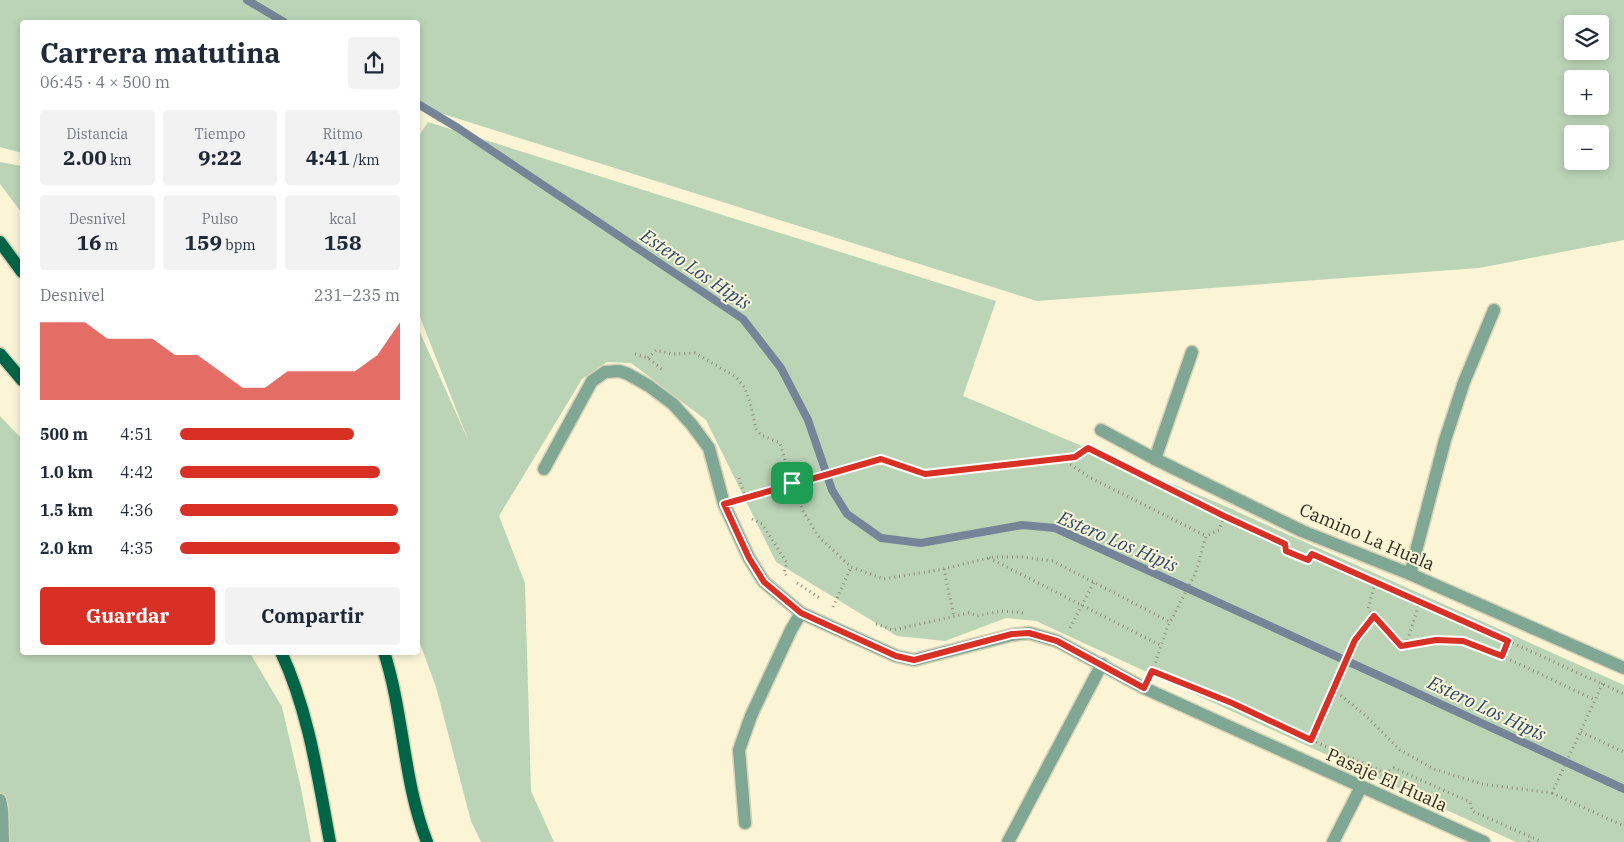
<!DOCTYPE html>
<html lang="es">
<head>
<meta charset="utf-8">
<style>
  body { margin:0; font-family:"IBM Plex Serif",serif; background:#f2f2f3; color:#1f2937; height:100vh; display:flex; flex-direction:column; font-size:19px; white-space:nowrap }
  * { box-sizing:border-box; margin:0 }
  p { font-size:16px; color:#747a83 }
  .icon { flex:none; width:28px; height:28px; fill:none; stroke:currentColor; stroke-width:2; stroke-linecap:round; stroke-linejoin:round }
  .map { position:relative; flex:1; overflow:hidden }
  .details { position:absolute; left:20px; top:20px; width:400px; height:635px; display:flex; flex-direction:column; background:#fff; border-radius:5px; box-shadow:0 2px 8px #0003 }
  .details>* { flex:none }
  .buttons { position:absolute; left:1564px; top:15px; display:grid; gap:10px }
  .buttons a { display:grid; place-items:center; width:45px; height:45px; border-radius:5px; background:#fff; box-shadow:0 2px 8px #0003; font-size:25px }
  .pin { position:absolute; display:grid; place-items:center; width:42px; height:42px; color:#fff; margin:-21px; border-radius:10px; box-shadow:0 2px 8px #0006 }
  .round { display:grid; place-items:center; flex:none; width:52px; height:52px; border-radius:5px; background:#f2f2f3 }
  .summary { display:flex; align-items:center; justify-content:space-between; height:85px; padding:0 20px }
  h1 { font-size:28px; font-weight:700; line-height:38px }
  .metrics { display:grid; grid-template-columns:repeat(3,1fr); gap:8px; height:85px; padding:5px 20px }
  .metrics div { display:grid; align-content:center; border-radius:5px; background:#f2f2f3; text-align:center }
  .metrics b { font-size:21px; font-weight:700 }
  .metrics small { font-size:14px; font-weight:400 }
  .metrics p { font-size:14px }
  .chart { height:140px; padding:10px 20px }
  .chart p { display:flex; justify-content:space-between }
  .chart svg { width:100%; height:90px; margin-top:5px; fill:#d93025; opacity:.7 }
  .cta { display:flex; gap:10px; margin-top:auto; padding:10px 20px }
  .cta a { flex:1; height:58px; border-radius:5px; background:#d93025; color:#fff; font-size:20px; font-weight:700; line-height:58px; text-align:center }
  .cta a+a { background:#f2f2f3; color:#1f2937 }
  ul { padding:0 20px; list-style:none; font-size:16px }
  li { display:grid; grid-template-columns:80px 60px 1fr; align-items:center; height:38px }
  li i { height:12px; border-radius:6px; background:#d93025 }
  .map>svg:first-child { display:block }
  .green { fill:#bbd4b6; fill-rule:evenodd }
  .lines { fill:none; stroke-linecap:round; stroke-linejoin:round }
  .stream { stroke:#768497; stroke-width:8 }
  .minor-casing { stroke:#d7d1b6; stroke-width:15 }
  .major-casing { stroke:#d7d1b6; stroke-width:15 }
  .path { stroke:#8f8c77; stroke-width:3; stroke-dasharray:1 4; stroke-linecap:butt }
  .minor { stroke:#7fa794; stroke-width:12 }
  .major { stroke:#006546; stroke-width:12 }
  .route-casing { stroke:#fff; stroke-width:10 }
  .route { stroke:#d93025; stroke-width:6 }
  .labels { text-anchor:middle; stroke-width:4; stroke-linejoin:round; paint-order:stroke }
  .street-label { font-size:18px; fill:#312f23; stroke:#fbf5d6 }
  .water-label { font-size:19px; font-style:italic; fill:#2b4a76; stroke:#fbf5d6 }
</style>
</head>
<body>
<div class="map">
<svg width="1624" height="842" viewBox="0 0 1624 842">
  <rect width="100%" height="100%" fill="#fbf5d6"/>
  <!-- green -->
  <g class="green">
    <path d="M 0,0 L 1624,0 L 1624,240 L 1479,268 L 1037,301 L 424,108 L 418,109 L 418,22 L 22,22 L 22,153 L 0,147 ZM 1572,24 L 1600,24 L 1600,51 L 1572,51 ZM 1572,79 L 1600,79 L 1600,106 L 1572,106 ZM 1572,134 L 1600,134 L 1600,161 L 1572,161 Z"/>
    <polygon points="428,122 996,301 963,396 1220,504 1624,685 1624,842 1516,842 1036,621 1006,618 945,641 897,636 776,562 706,420 631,363 607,362 582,379 499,516 525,583 531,791 554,842 481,842 471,821 436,687 418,638 418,328 469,442 418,312 418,137"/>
    <polygon points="0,162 22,166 22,213 0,184"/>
    <polygon points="0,416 22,439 22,652 250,653 282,707 301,788 311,842 0,842"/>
  </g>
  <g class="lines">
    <!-- stream -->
    <g class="stream">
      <polyline points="247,0 284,22"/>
      <polyline points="418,104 458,128 743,319 781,368 808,420 832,490 847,514 881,538 921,543 1022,525 1055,528 1406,688 1624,789"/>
    </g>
    <defs>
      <g id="minor">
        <polyline points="1101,430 1155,459 1302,531 1410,574 1624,668"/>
        <polyline points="1155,459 1192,352"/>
        <polyline points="544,469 592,381 605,372 619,371 628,374 649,386 673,404 692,425 709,448 724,504 749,558 764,582 801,613 896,656 914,660 1012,635 1029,633 1057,641 1144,688 1484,842"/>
        <polyline points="1410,574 1445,440 1464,382 1494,310"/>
        <polyline points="0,800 2,810 3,842"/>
        <polyline points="745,823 739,750 751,716 791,630 801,613"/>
        <polyline points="1008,842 1102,664"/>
        <polyline points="1333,842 1361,787"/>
      </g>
      <g id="major">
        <polyline points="0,242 22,272"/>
        <polyline points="0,354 22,380"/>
        <path d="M 281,652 C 309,712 318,778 330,842"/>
        <path d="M 384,652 C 404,714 403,781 427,842"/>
      </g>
    </defs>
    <!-- minor casing -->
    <use href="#minor" class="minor-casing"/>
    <!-- major casing -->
    <use href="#major" class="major-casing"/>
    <!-- path -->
    <g class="path">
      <polyline points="635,354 648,358 664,371"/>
      <polyline points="648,358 656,350 672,354 695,353 736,377 744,387 750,402 756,429 761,435 780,443 792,483 803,511 818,536 851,567 884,579 944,569 993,557 1022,557 1053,561 1170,622"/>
      <polyline points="1062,459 1089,477 1206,536"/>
      <polyline points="739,478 748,505"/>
      <polyline points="744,498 881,459 925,474 1075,457 1088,448 1092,449"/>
      <polyline points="752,519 762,524 787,563 784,573 786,575"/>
      <polyline points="1285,544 1286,551 1308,560 1313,555"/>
      <polyline points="989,558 1160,645"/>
      <polyline points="944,569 954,617"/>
      <polyline points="1366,579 1508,641 1624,694"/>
      <polyline points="797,583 821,599"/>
      <polyline points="1375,583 1368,609 1401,646 1437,640 1463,641 1502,656 1595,700"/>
      <polyline points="833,607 851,567"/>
      <polyline points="876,624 893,630 969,613 977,616 1001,611 1026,613"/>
      <polyline points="1070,628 1094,582"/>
      <polyline points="1406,645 1420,601"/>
      <polyline points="1502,656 1508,641"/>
      <polyline points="1152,672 1167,628 1196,572 1206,536 1219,530 1224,517 1230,519"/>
      <polyline points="1333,689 1365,715 1400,750 1434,769 1482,784 1552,793 1603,683"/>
      <polyline points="1202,691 1385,773 1394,768 1470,802 1472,811 1542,842"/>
      <polyline points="1581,732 1624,752"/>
      <polyline points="1310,742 1355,640 1374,616"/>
      <polyline points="1552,793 1624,826"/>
      <polyline points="1529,842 1531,837"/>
    </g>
    <!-- minor -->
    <use href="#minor" class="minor"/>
    <!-- major -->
    <use href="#major" class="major"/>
  </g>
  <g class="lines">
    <defs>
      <polygon id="route" points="1088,448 1224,516 1285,544 1286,551 1308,560 1312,554 1508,641 1502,656 1463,641 1436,640 1401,646 1374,616 1355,640 1311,740 1232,703 1152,671 1144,688 1057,641 1029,633 1012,634 914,660 896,656 801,613 764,582 749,558 724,504 881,459 925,474 1075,457"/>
    </defs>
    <!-- route casing -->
    <use href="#route" class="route-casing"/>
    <!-- route -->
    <use href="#route" class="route"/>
  </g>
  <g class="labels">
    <!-- street labels -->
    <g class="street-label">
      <text transform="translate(1367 537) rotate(23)" y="6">Camino La Huala</text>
      <text transform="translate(1387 780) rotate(24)" y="6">Pasaje El Huala</text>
    </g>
    <!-- water labels -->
    <g class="water-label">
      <text transform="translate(696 269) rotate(34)" y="7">Estero Los Hipis</text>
      <text transform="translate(1118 541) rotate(23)" y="7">Estero Los Hipis</text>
      <text transform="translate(1487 708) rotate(25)" y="7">Estero Los Hipis</text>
    </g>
  </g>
</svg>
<div class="buttons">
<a><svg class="icon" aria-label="layers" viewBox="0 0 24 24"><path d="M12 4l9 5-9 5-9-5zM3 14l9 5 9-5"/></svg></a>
<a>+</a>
<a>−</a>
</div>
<div class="pin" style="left:792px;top:483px;background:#1e9e55"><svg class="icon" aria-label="arrive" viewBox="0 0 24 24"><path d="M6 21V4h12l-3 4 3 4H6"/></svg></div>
<section class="details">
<div class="summary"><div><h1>Carrera matutina</h1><p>06:45 · 4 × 500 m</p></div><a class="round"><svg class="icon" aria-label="share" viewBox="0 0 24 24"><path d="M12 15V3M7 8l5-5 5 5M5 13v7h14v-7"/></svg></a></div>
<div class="metrics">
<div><p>Distancia</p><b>2.00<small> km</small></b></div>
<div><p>Tiempo</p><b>9:22</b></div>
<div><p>Ritmo</p><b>4:41<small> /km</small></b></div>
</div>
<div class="metrics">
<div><p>Desnivel</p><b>16<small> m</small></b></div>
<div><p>Pulso</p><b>159<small> bpm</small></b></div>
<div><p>kcal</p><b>158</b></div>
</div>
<div class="chart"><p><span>Desnivel</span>231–235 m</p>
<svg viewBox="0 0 160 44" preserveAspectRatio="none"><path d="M0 44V6L10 6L20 6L30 14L40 14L50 14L60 22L70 22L80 30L90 38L100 38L110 30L120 30L130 30L140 30L150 22L160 6V44z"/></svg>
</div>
<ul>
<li><b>500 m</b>4:51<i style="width:79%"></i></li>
<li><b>1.0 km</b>4:42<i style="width:91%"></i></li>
<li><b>1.5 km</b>4:36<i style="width:99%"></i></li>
<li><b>2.0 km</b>4:35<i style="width:100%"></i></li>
</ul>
<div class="cta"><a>Guardar</a><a>Compartir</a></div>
</section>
</div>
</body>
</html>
